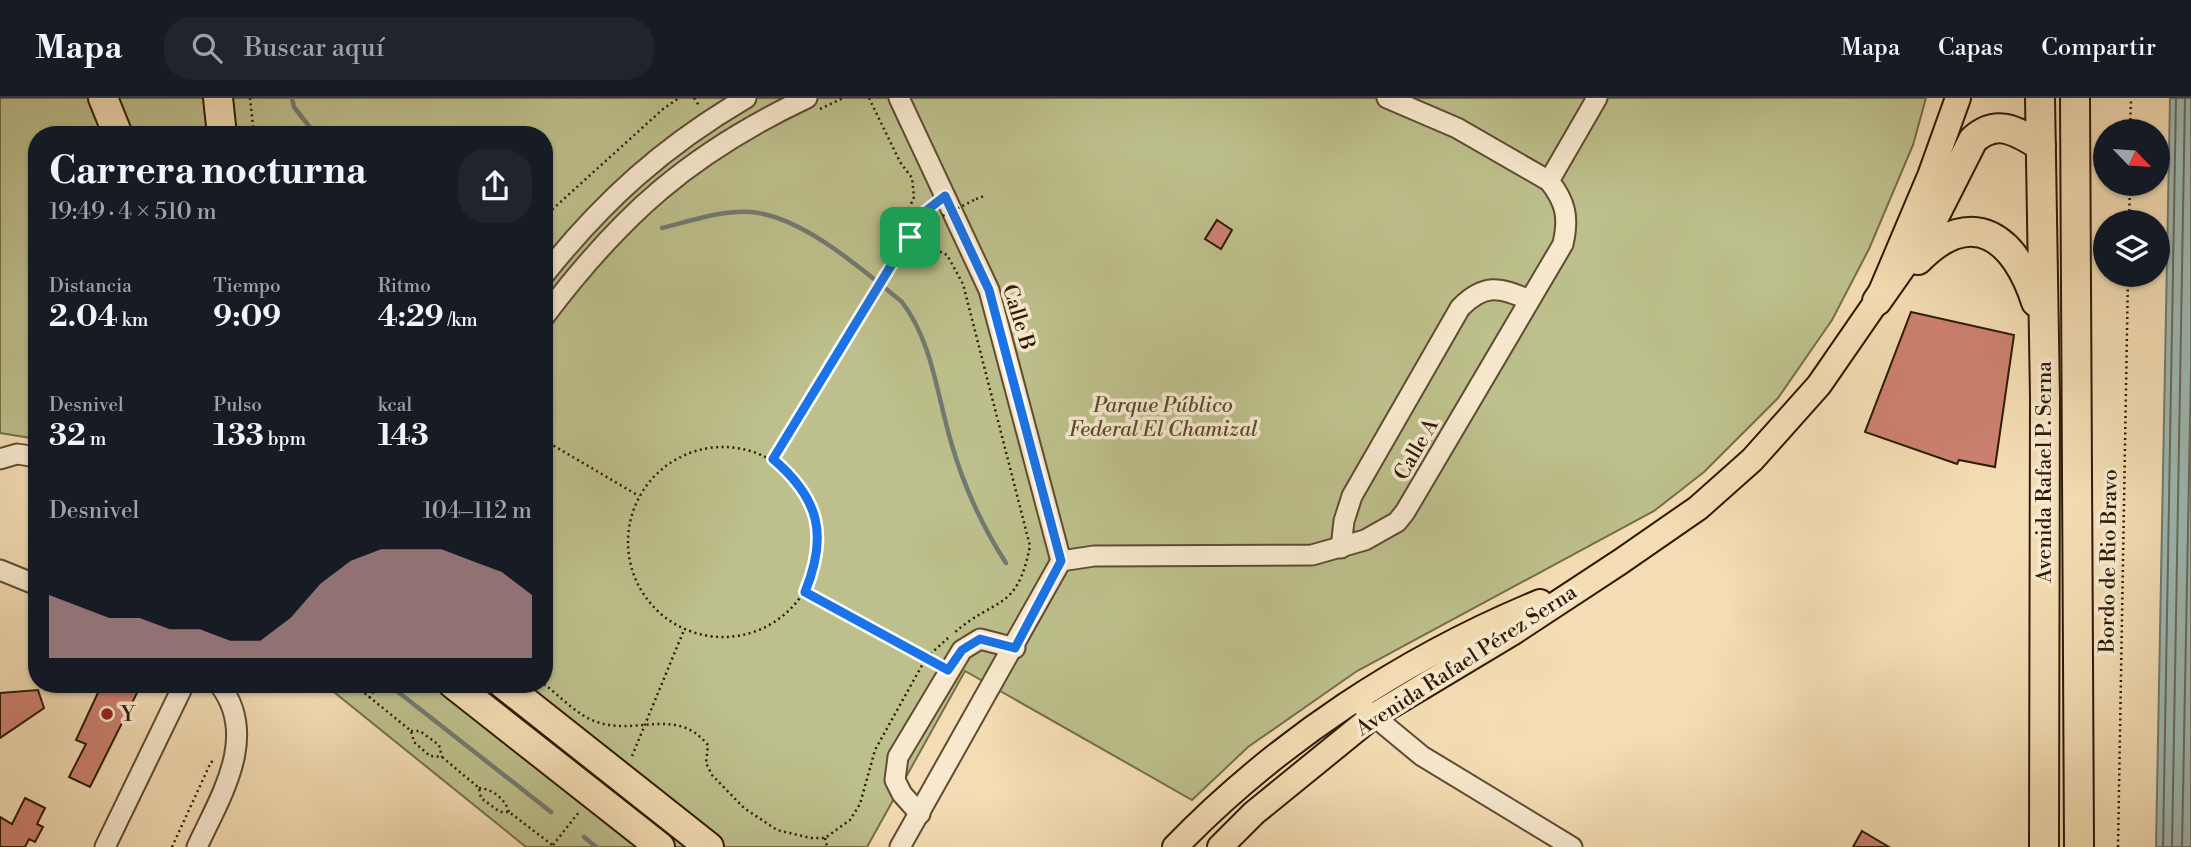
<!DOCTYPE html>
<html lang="es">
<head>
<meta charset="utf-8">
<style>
  body { margin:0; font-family:"Libre Bodoni",serif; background:#20242c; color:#f1f3f6; height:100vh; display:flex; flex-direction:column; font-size:26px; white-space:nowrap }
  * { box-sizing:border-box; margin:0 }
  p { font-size:23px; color:#9ea1a6 }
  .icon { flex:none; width:38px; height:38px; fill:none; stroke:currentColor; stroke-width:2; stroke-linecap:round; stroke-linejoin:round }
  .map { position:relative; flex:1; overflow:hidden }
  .side { position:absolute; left:28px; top:28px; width:525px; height:567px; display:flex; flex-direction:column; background:#171b24; border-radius:28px; box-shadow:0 2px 5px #0004 }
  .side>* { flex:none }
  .needle { width:46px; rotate:115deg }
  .controls { position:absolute; left:2093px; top:21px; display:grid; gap:14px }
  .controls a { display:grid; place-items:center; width:77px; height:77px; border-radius:50%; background:#171b24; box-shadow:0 2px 5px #0004; font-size:35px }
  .pin { position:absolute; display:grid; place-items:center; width:60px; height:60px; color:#fff; margin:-30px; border-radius:14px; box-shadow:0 4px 10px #0006 }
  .round { display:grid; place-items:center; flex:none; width:74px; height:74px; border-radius:28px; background:#20242c }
  .headline { display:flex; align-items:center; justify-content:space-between; height:119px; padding:0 21px }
  h1 { font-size:38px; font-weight:800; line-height:52px }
  .figures { display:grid; grid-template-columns:repeat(3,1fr); gap:10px; height:119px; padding:7px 21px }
  .figures div { display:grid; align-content:center }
  .figures b { font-size:30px; font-weight:800 }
  .figures small { font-size:19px; font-weight:400 }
  .figures p { font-size:19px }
  .chart { height:196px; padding:14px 21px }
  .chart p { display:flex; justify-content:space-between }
  .chart svg { width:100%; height:126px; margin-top:7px; fill:#c59692; opacity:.7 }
  header { display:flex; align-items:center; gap:42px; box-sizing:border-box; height:98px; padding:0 35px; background:#171b24; border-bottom:2px solid #363941 }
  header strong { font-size:33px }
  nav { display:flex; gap:38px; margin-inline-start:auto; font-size:24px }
  .search { width:490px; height:63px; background:#20242c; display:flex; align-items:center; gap:18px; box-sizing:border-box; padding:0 24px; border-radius:28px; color:#9ea1a6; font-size:26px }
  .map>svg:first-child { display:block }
  .green { fill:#bdc08c; stroke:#766d4a; stroke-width:2 }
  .water { fill:#9ebab5; stroke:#717a70; stroke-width:2 }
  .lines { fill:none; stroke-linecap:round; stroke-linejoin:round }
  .shore { stroke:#666a5e; stroke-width:2 }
  .stream { stroke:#717a70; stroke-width:4.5 }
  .building { fill:#cd8170; stroke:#2e1a08; stroke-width:2 }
  .minor-casing { stroke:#604b33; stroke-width:23 }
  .major-casing { stroke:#2e1a08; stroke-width:28 }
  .highway-casing { stroke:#2e1a08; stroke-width:32 }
  .path { stroke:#2e1a08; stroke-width:2.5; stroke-dasharray:2 3.5; stroke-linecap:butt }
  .minor { stroke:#f8e9ce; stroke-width:19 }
  .major { stroke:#f4ddb4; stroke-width:24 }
  .highway { stroke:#f4ddb4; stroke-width:28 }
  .path-bridge { stroke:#2e1a08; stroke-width:2.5; stroke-dasharray:2 3.5; stroke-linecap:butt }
  .route-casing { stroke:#fff; stroke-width:14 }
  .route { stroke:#1a73e8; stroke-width:9 }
  .poi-dot { fill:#8f2418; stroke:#f8e9ce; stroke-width:2.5 }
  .labels { text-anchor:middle; stroke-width:7; stroke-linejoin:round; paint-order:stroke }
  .street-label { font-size:21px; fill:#2e1a08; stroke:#f8e9ce }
  .park-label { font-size:21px; font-style:italic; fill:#594c30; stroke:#f8e9ce }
  .poi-label { font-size:21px; fill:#2e1a08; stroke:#f8e9ce; text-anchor:start }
</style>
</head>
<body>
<header>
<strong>Mapa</strong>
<div class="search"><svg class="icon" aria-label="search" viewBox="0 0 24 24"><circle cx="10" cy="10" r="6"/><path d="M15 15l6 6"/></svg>Buscar aquí</div>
<nav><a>Mapa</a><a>Capas</a><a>Compartir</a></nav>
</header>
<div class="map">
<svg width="2191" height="749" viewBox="0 0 2191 749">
  <rect width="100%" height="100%" fill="#f4ddb4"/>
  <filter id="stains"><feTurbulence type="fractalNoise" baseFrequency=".00286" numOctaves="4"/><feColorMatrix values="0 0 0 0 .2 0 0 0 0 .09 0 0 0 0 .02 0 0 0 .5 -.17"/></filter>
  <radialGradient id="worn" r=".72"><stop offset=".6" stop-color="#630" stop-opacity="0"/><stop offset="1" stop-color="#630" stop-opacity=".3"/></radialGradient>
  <!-- green -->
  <polygon class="green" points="0,0 1926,0 1913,47 1869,151 1832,222 1778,300 1704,374 1654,413 1357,573 1248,649 1192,702 965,573 867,749 526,749 324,586 544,586 544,37 37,37 37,341 0,335"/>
  <!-- water -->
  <polygon class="water" points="2170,0 2191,0 2191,749 2156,749"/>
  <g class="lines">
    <!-- shore -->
    <g class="shore">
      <polyline points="2163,749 2176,0"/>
      <polyline points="2172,749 2185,0"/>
      <polyline points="2182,749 2191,272"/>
    </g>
    <!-- stream -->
    <g class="stream">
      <polyline points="292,0 294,9 316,37"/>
      <path d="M 662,130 C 691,123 721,112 751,114 C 802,118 863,172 902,204 C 932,243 937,297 951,344 C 963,386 982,428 1006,465"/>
      <polyline points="388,586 551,714"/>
      <polyline points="584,739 596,749"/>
    </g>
  </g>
  <!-- building -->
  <g class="building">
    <polygon points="1217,122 1232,132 1221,151 1205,141"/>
    <polygon points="1911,214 2014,237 1995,369 1959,362 1957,366 1865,334"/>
    <polygon points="102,586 130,586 139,591 90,689 69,679 86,646 76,642"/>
    <polygon points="38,592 44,610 0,640 0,595"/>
    <polygon points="25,700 45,710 37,726 43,729 35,744 29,741 25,749 0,749 0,719 12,726"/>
    <polygon points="1862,733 1889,749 1853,749"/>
  </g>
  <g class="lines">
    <defs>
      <g id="minor">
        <polyline points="899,0 989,192 1061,463"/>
        <polyline points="1549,83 1597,0"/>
        <path d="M 544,177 C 604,102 664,48 746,0"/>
        <path d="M 544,219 C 621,117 690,55 807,0"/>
        <polyline points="0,361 17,356 37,359"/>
        <path d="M 1341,450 L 1344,423 L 1352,398 L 1460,210 C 1484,185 1500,189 1529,202"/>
        <path d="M 1061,463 L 1094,458 L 1312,457 L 1365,442 L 1397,424 L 1405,414 L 1563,146 C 1569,120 1566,104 1549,83 L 1457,30 L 1387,0"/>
        <polyline points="0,472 37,487"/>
        <polyline points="1364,610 1422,658 1572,749"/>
        <polyline points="920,716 902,696 895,682 898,659 962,552 980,541 1015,550"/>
        <polyline points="105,749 184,586"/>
        <path d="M 197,749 C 220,699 260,638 219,586"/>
        <polyline points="900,749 1061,463"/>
      </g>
      <g id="major">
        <path d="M 1175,749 C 1278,643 1404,560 1540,504"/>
        <polyline points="1220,749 1254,715 1372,619 1512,535 1620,464 1698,410 1752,362 1819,287 1877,203 1930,78 1958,0"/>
      </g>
      <g id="highway">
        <polyline points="103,0 118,37"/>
        <polyline points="218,0 222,37"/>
        <polyline points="2040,0 2045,299 2044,749"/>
        <polyline points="2075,0 2079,749"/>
        <path d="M 1918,162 C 1974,105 2016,142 2036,204"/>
        <path d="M 1877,203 L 1929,129 L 1973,42 C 1997,20 2016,33 2041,48"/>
        <polyline points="453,586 660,749"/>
        <polyline points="503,586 709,749"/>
      </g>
    </defs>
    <!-- minor casing -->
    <use href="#minor" class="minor-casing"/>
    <!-- major casing -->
    <use href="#major" class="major-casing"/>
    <!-- highway casing -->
    <use href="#highway" class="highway-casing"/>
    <!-- path -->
    <g class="path">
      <polyline points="250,0 254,37"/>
      <polyline points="694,0 700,9"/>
      <path d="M 869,0 L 900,64 L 912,80 L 914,99 L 904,122 L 905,131 L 910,139 L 947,157 L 963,186 L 1030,448 C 1017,515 995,498 953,536"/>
      <polyline points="820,11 843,0"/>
      <polyline points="2130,33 2131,0"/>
      <polyline points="976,101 984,98"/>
      <polyline points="544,119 663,11 679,0"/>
      <polyline points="2129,124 2130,86"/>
      <polyline points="920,129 933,123"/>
      <polyline points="544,245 551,236"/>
      <polyline points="544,342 639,398"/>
      <circle cx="723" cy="444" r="95"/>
      <path d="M 773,361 L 910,139 C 920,129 919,115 930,107"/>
      <polyline points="805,494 933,564"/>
      <polyline points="340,586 356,588 411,633 414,644 430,658 442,659 479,690 481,700 500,714 509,714 555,749"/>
      <path d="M 544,586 C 560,598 578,618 597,624 C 638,638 676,608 708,647 L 706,665 L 712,677 L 744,710 L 777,732 L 811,740 L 825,740 L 850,722 L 860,706 L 875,652 L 926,560 L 948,540"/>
      <polyline points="369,600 379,586"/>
      <polyline points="411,633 420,633 439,647 442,659"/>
      <polyline points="632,658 684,532"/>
      <path d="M 479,690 C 493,691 505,701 509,714"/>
      <polyline points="825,740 827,749"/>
      <polyline points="553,747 579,714"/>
      <polyline points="172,749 211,664 216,663"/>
      <polyline points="2118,749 2128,177"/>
    </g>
    <!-- minor -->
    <use href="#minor" class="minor"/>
    <!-- major -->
    <use href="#major" class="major"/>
    <!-- highway -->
    <use href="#highway" class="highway"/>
    <!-- path-bridge -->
    <polyline class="path-bridge" points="933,123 976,101"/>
  </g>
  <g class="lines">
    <defs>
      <path id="route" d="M 945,98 L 989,192 L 1061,463 L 1015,550 L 980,541 L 962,552 L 948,572 L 805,494 C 828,438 820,401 773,361 L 892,166 L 919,129 L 922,116 Z"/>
    </defs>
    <!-- route casing -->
    <use href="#route" class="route-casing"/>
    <!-- route -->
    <use href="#route" class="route"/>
  </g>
  <!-- markers -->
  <circle class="poi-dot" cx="107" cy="616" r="7"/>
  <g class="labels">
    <!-- street labels -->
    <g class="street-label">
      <text transform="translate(1019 219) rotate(73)" y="7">Calle B</text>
      <text transform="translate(1416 351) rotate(-60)" y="7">Calle A</text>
      <text transform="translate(2044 374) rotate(-90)" y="7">Avenida Rafael P. Serna</text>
      <text transform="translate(2108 463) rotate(-89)" y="7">Bordo de Rio Bravo</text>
      <text transform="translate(1466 562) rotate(-33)" y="7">Avenida Rafael Pérez Serna</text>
    </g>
    <!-- park labels -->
    <g class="park-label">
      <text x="1163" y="314">Parque Público<tspan x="1163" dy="24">Federal El Chamizal</tspan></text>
    </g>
    <!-- poi labels -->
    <g class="poi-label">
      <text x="121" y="623">Y</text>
    </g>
  </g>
  <rect width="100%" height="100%" filter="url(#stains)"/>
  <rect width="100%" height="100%" fill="url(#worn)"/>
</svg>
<div class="controls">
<a><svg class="needle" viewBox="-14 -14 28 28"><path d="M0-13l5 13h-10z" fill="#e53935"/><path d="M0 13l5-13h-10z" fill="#9ea1a6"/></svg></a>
<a><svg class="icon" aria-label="layers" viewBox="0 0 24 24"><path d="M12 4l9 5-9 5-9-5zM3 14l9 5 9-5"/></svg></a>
</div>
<div class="pin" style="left:910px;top:139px;background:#1e9e55"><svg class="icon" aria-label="arrive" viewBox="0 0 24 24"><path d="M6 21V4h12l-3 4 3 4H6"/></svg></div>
<section class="side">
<div class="headline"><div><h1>Carrera nocturna</h1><p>19:49 · 4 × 510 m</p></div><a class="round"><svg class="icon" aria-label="share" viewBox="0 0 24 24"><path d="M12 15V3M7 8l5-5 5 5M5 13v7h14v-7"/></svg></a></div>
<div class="figures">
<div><p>Distancia</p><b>2.04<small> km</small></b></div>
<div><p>Tiempo</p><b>9:09</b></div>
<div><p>Ritmo</p><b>4:29<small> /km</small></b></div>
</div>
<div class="figures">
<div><p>Desnivel</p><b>32<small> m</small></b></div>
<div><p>Pulso</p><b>133<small> bpm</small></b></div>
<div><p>kcal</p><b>143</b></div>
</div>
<div class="chart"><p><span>Desnivel</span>104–112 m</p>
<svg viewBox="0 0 160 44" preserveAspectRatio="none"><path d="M0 44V22L10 26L20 30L30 30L40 34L50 34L60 38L70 38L80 30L90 18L100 10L110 6L120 6L130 6L140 10L150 14L160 22V44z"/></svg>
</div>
</section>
</div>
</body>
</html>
